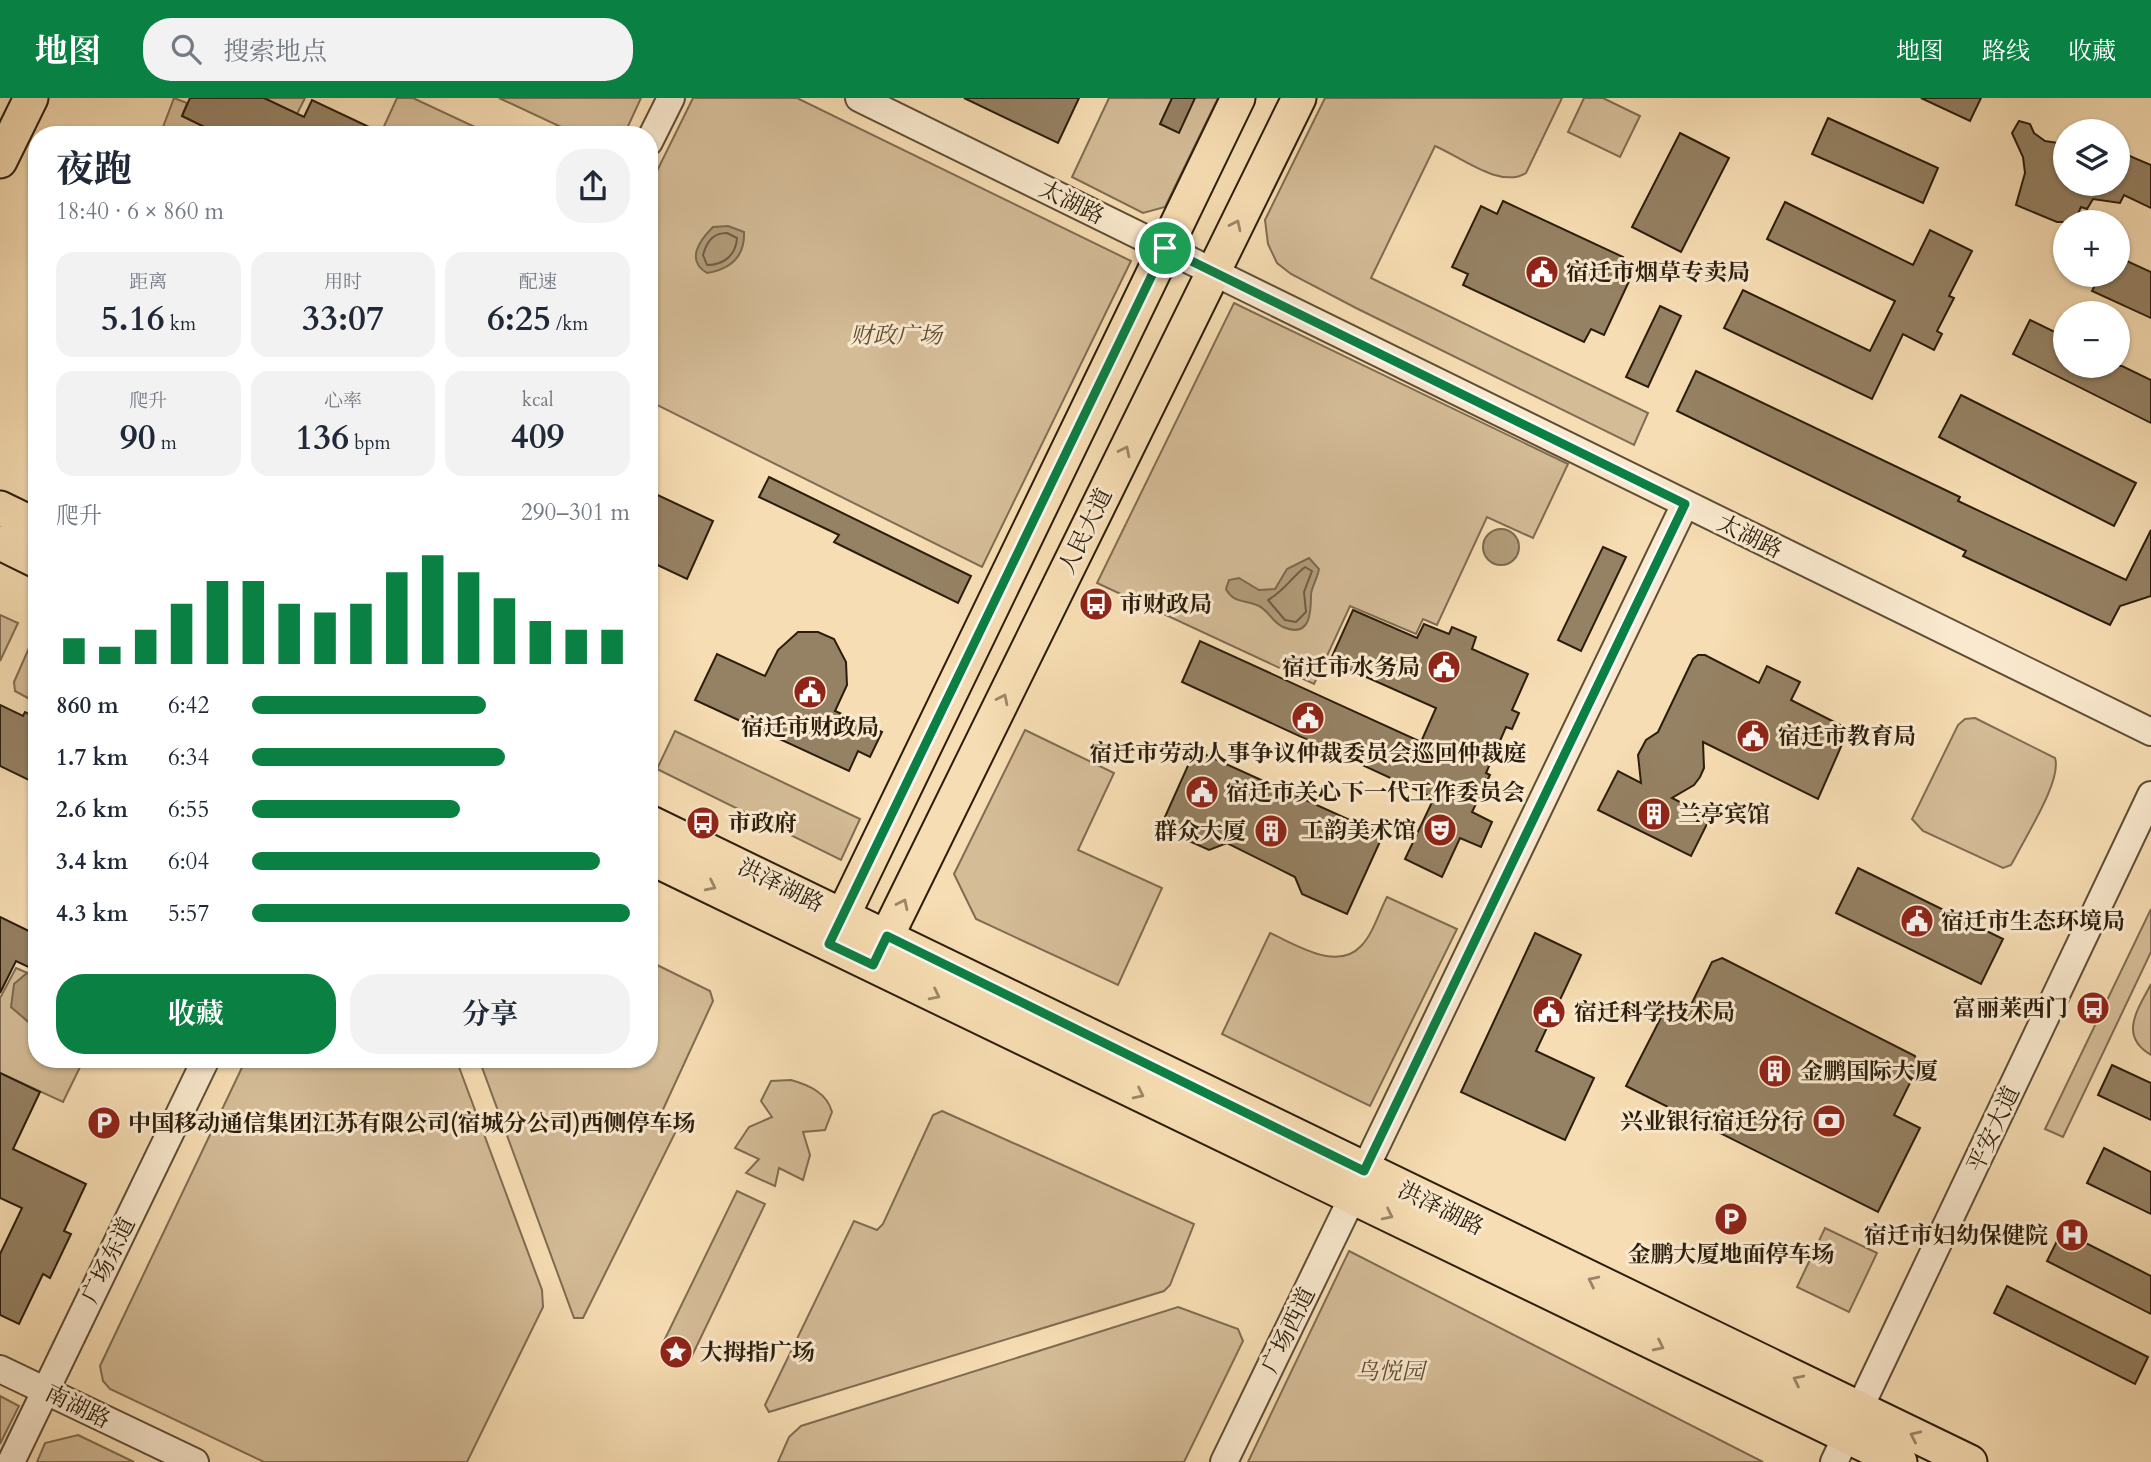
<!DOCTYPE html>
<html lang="zh">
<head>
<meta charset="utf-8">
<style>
  body { margin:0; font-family:Cardo,"Noto Serif SC",serif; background:#f2f2f3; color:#1f2937; height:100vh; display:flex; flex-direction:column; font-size:26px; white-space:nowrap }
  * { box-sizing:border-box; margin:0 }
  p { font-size:23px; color:#747a83 }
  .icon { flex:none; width:38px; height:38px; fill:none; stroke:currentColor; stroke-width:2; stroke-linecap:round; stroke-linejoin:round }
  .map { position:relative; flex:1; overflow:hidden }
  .side { position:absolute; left:28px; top:28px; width:630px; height:942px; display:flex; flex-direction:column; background:#fff; border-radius:28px; box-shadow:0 2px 5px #0004 }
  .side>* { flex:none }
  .buttons { position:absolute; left:2053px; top:21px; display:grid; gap:14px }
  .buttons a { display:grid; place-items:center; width:77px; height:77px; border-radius:50%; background:#fff; box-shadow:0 2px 5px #0004; font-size:35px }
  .pin { position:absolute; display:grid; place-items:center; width:60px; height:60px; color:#fff; margin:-30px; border:4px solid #fff; border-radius:50%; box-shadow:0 2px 7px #0007 }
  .round { display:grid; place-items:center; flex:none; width:74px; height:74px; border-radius:28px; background:#f2f2f3 }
  .overview { display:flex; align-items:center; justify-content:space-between; height:119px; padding:0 28px }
  h1 { font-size:38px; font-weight:700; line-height:52px }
  .figures { display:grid; grid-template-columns:repeat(3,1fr); gap:10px; height:119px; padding:7px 28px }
  .figures div { display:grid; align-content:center; border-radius:18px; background:#f2f2f3; text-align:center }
  .figures b { font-size:35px; font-weight:700 }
  .figures small { font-size:19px; font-weight:400 }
  .figures p { font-size:19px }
  .chart { height:196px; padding:14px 28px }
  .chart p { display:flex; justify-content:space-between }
  .chart svg { width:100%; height:126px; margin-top:7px; stroke:#0b8043; stroke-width:6 }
  .action { display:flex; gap:14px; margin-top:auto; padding:14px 28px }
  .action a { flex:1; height:80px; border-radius:28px; background:#0b8043; color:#fff; font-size:28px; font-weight:700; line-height:80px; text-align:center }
  .action a+a { background:#f2f2f3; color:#1f2937 }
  ul { padding:0 28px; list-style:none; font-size:23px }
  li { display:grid; grid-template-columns:112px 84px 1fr; align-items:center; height:52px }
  li i { height:18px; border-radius:9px; background:#0b8043 }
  header { display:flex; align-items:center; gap:42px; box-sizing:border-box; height:98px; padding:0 35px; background:#0b8043; color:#fff }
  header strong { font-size:33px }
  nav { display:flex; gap:38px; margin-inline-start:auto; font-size:24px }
  .search { width:490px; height:63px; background:#f2f2f3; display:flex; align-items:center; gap:18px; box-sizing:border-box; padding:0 24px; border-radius:28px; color:#747a83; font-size:26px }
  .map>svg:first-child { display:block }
  .green { fill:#d4bc97; stroke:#806c52; stroke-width:2 }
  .water { fill:#b29c7a; stroke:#7c694e; stroke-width:2 }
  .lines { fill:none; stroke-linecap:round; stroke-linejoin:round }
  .shore { stroke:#6e5c43; stroke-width:2 }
  .building { fill:#958163; stroke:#2b1d0c; stroke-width:2 }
  .minor-casing { stroke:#5e4d36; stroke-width:30 }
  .major-casing { stroke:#2b1d0c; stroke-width:37 }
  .minor { stroke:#fae9ce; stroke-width:26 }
  .major { stroke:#f7ddb3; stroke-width:33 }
  .oneway { stroke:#9b8768 }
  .route-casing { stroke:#fff; stroke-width:14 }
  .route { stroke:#0b8043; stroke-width:9 }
  .labels { text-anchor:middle; stroke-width:6; stroke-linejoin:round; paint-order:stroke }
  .street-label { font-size:23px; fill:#2b1d0c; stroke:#fae9ce }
  .poi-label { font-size:23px; font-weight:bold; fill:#2b1d0c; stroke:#fae9ce; text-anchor:start }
  .park-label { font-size:23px; font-style:italic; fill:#5e4d36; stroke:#fae9ce }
</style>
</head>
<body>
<header>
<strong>地图</strong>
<div class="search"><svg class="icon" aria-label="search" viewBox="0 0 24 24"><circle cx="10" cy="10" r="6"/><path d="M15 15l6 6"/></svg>搜索地点</div>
<nav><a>地图</a><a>路线</a><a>收藏</a></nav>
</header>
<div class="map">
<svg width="2151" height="1364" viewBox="0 0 2151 1364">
  <rect width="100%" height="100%" fill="#f7ddb3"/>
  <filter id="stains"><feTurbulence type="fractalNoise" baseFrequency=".00286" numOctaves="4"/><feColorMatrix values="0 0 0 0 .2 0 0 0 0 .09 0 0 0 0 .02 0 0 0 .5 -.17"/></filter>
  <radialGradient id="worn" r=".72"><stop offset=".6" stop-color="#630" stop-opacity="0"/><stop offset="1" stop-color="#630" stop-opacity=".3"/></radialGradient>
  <!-- green -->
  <g class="green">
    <polygon points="174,0 187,5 182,18 221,37 160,37"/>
    <polygon points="264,0 305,0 297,16"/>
    <polygon points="397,0 413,0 492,37 380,37"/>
    <polygon points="499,0 641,0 624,37 578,37"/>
    <polygon points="693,0 797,0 1131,163 982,469 649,303 649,89"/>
    <polygon points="1109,0 1218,0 1165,109 1143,115 1072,79"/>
    <path d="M 1325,0 L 1562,0 L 1526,75 C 1500,91 1461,59 1435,48 L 1371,180 L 1648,315 L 1634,347 L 1356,210 L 1291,176 L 1277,165 L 1268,146 L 1265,122 Z"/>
    <polygon points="1584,0 1603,0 1640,18 1620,59 1568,34"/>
    <polygon points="1234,205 1568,366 1533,440 1487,419 1437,527 1423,521 1416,536 1350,508 1314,586 1097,485"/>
    <polygon points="0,517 18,525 0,563"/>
    <polygon points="36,534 37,534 37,605 15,593 14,584"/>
    <path d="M 1975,620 L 2055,660 C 2062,682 2027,736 2016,758 L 2011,767 L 2003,770 L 1923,733 L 1912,721 L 1958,627 L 1965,621 Z"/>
    <polygon points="1025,632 1114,675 1078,752 1162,790 1118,887 976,821 954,776"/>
    <polygon points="675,633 860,721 841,762 657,671"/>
    <path d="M 1387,799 L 1457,831 L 1370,1008 L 1222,936 L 1270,835 C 1295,846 1337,874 1361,848 C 1373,836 1379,814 1387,799 Z"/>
    <polygon points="2151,811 2151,854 2063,1039 2045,1031"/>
    <polygon points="649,863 710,893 713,903 660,1018 661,1026 676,1033 583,1220 574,1220 479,961 649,961"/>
    <polygon points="16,870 37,879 37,961 84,961 63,1004 0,975 0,900"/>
    <path d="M 2151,886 L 2151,957 C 2118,938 2138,911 2151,886 Z"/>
    <polygon points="246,961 456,961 542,1192 543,1209 467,1364 264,1364 110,1291 103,1283 100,1268"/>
    <path d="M 791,982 C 809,987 827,995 832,1014 L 825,1032 L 803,1034 L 810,1057 L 803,1082 L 779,1070 L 775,1088 L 746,1075 L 759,1061 L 735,1050 L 749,1029 L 772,1019 L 761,1003 L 771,983 Z"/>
    <polygon points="942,1013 1194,1126 1170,1187 1164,1193 769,1314 765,1307 854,1123 877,1132 883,1126 933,1017"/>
    <polygon points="737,1093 765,1106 690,1262 685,1260 679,1248 673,1247 666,1251 661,1249"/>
    <polygon points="1825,1130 1877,1155 1849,1214 1797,1189"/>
    <polygon points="1349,1153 1763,1364 1248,1364"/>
    <polygon points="1178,1209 1238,1231 1243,1243 1184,1364 778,1364 789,1339 801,1328"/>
    <polygon points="0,1298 19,1308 0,1346"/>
    <polygon points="78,1337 134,1364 37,1364 45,1345"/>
  </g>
  <!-- water -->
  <g class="water">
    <path d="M 728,128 L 744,134 C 745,159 731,171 707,175 C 685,162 700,142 713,129 Z"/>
    <circle cx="1501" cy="449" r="18"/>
    <path d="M 1309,460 L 1319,471 C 1318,479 1311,490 1311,497 C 1311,513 1311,541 1283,529 C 1273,525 1269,513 1259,508 C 1245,501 1234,506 1226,491 L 1229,482 L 1239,480 L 1259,492 L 1275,491 L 1287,471 Z"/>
    <polygon points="27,875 37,879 37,928 33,928 11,909 14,886"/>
  </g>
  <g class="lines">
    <!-- shore -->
    <g class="shore">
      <path d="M 727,135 L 737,140 C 736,157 724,167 707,167 L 703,157 C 707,143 713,135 727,135 Z"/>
      <path d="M 1305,469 L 1312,473 L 1304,494 L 1306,514 L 1296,524 L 1285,522 L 1268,502 C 1284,493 1291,480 1305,469 Z"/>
    </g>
  </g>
  <!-- building -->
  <g class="building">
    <polygon points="190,0 264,0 304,19 312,2 386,37 221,37 182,18"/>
    <polygon points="964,0 1079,0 1058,45"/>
    <polygon points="1172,0 1195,0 1179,35 1160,26"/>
    <polygon points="1921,0 1981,0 1970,23"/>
    <polygon points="1828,20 1938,70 1923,105 1812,56"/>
    <polygon points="2019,23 2030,26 2034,35 2045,43 2065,46 2065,86 2118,86 2118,53 2151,67 2151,110 2124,97 2120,105 2093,101 2087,111 2081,109 2074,124 2057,124 2016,107 2025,75 2023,59 2012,35"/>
    <polygon points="1680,35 1729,60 1681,154 1632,129"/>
    <polygon points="1503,103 1623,159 1617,173 1631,179 1604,237 1591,231 1584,244 1463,187 1468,176 1452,169 1481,108 1497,116"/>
    <polygon points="1785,104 1913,167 1930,132 1972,153 1949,198 1954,200 1937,233 1942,236 1934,252 1903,236 1872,301 1724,230 1743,192 1870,253 1895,203 1767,141"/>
    <polygon points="2118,159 2151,174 2151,220 2092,193 2100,177 2118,177"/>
    <polygon points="1660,208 1681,218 1648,289 1626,279"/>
    <polygon points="2030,222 2065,239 2065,268 2122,268 2151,282 2151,325 2013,256"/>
    <polygon points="1696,273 1960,399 1958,403 2126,482 2151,432 2151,498 2120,508 2110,527 1963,458 1966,453 1677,313"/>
    <polygon points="1961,297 2136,385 2114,428 1939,339"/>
    <polygon points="769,379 971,478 958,505 834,444 839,437 759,399"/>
    <polygon points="649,393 713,423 687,481 649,463"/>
    <polygon points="1603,449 1626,459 1581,553 1558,542"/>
    <polygon points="1353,512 1417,540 1424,526 1449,536 1452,529 1476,539 1472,551 1528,576 1512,612 1519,615 1512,631 1506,629 1486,675 1490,677 1472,714 1492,724 1481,749 1460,740 1442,779 1405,761 1434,700 1182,584 1200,543 1421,644 1436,610 1330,563"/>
    <polygon points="798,534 818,534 834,541 846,564 847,587 835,613 882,634 870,659 858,653 849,673 695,602 717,556 765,578 778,552"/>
    <polygon points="1698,557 1705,557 1759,585 1767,568 1800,584 1791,602 1846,630 1847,635 1818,701 1703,644 1704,670 1700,679 1694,687 1672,700 1710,720 1691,758 1598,712 1618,673 1641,685 1638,657 1646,642 1658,634 1693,561"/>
    <polygon points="0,607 23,618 25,614 37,620 37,686 0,668"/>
    <polygon points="1195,652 1383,737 1347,816 1302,796 1295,779 1227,745 1209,752 1160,730"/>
    <polygon points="1858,770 2003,841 1981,886 1836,815"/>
    <polygon points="0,819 37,837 37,873 16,863 0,895"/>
    <polygon points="1535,835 1581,857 1536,953 1594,980 1565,1042 1461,994"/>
    <polygon points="1722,860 1915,958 1917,966 1915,975 1894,1017 1920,1030 1878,1114 1626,988 1670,902 1689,911 1712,864"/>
    <polygon points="2112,967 2151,985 2151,1022 2098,997"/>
    <polygon points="0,975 40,994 13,1051 86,1086 64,1133 71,1136 50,1180 43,1176 19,1226 0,1217 0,1156 22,1110 0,1100"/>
    <polygon points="2104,1050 2151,1074 2151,1116 2087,1085"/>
    <polygon points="2062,1133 2151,1178 2151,1216 2047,1163"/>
    <polygon points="2007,1188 2148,1259 2135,1286 1994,1215"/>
  </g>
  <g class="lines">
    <defs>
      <g id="minor">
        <polyline points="859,0 2151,634"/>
        <polyline points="649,44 671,0"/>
        <polyline points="1364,1073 1685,406"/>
        <polyline points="0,1271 195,1364"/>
        <polyline points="11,1364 206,961"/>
        <polyline points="1224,1364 1352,1100"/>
        <polyline points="1834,1364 2151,697"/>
      </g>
      <g id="major">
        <polyline points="0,63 31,0"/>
        <polyline points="0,410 37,428"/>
        <polyline points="0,445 37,463"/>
        <polyline points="649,724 1970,1364"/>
        <polyline points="649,759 1900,1364"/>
        <polyline points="834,836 1238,0"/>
        <polyline points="877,858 1299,0"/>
      </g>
    </defs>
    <!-- minor casing -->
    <use href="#minor" class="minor-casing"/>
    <!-- major casing -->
    <use href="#major" class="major-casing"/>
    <!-- minor -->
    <use href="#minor" class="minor"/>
    <!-- major -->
    <use href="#major" class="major"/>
  </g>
  <!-- one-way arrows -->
  <defs><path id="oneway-chevron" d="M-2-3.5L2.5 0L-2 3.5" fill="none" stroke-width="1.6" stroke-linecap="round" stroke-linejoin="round" transform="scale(1.75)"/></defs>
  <g class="oneway">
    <use href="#oneway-chevron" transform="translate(1236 127) rotate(-64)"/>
    <use href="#oneway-chevron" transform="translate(1125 353) rotate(-64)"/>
    <use href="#oneway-chevron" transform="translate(1003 601) rotate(-64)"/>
    <use href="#oneway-chevron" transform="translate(711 788) rotate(26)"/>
    <use href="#oneway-chevron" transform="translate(903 806) rotate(-64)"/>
    <use href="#oneway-chevron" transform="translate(935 897) rotate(26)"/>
    <use href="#oneway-chevron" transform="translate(1139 996) rotate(26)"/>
    <use href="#oneway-chevron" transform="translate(1388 1117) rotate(26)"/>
    <use href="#oneway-chevron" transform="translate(1593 1183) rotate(-154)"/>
    <use href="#oneway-chevron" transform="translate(1659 1248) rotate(26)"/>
    <use href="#oneway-chevron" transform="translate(1798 1282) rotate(-154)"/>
    <use href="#oneway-chevron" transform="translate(1915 1338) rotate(-155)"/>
  </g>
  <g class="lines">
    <defs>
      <polygon id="route" points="1165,150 1685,406 1364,1073 887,838 873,867 829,846"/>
    </defs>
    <!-- route casing -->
    <use href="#route" class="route-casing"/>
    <!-- route -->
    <use href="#route" class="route"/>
  </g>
  <!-- icons -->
  <defs>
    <symbol id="civic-disc" viewBox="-11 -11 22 22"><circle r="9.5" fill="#8f2418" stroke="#fae9ce"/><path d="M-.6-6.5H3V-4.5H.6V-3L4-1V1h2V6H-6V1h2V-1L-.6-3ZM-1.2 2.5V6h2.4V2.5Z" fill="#fff"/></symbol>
    <symbol id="bus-disc" viewBox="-11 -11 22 22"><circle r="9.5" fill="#8f2418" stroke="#fae9ce"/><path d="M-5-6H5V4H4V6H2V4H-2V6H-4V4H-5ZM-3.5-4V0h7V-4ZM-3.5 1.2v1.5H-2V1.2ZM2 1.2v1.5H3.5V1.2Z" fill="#fff"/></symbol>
    <symbol id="building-disc" viewBox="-11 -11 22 22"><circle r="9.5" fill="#8f2418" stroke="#fae9ce"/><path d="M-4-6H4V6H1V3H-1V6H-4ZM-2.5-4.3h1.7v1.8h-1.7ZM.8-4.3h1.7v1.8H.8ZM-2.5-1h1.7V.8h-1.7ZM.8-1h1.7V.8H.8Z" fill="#fff"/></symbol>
    <symbol id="theatre-disc" viewBox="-11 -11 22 22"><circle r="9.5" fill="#8f2418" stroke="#fae9ce"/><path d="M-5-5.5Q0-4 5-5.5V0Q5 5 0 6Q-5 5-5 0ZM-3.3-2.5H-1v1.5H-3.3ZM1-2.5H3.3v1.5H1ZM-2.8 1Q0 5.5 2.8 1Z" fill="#fff"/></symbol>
    <symbol id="bank-disc" viewBox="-11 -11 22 22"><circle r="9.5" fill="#8f2418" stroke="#fae9ce"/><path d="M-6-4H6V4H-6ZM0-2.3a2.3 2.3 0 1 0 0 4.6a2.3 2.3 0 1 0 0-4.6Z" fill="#fff"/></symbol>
    <symbol id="parking-disc" viewBox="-11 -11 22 22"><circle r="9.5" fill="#8f2418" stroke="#fae9ce"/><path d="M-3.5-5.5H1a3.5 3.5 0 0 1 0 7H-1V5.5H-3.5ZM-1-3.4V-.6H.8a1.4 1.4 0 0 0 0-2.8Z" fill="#fff"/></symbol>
    <symbol id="hospital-disc" viewBox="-11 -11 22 22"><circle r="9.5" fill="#8f2418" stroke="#fae9ce"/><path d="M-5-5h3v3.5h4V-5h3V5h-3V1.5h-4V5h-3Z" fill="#fff"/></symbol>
    <symbol id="sight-disc" viewBox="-11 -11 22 22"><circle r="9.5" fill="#8f2418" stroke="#fae9ce"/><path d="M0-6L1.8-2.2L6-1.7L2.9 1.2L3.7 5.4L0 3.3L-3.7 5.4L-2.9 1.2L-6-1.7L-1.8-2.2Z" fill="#fff"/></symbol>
  </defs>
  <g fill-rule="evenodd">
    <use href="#civic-disc" x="1523" y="155" width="38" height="38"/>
    <use href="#bus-disc" x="1077" y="487" width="38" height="38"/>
    <use href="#civic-disc" x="1425" y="550" width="38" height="38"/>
    <use href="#civic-disc" x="791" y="575" width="38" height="38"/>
    <use href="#civic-disc" x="1289" y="601" width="38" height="38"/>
    <use href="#civic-disc" x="1734" y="619" width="38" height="38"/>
    <use href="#civic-disc" x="1183" y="675" width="38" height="38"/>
    <use href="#building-disc" x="1635" y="697" width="38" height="38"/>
    <use href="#bus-disc" x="684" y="706" width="38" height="38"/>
    <use href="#theatre-disc" x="1421" y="713" width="38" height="38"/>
    <use href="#building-disc" x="1252" y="714" width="38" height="38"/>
    <use href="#civic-disc" x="1898" y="804" width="38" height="38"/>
    <use href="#bus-disc" x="2074" y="891" width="38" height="38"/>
    <use href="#civic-disc" x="1530" y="895" width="38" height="38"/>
    <use href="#building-disc" x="1756" y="954" width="38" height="38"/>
    <use href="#bank-disc" x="1810" y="1004" width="38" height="38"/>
    <use href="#parking-disc" x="85" y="1006" width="38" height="38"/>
    <use href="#parking-disc" x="1712" y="1102" width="38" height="38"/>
    <use href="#hospital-disc" x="2053" y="1118" width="38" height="38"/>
    <use href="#sight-disc" x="657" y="1235" width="38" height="38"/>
  </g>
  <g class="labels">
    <!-- street labels -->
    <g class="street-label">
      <text transform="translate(1072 104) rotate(26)" y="8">太湖路</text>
      <text transform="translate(1085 433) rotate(-64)" y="8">人民大道</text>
      <text transform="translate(1750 438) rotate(26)" y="8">太湖路</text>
      <text transform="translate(781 787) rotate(26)" y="8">洪泽湖路</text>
      <text transform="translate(1993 1031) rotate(-65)" y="8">平安大道</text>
      <text transform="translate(1441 1110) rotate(26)" y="8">洪泽湖路</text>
      <text transform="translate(108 1162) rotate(-64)" y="8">广场东道</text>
      <text transform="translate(1288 1232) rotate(-64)" y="8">广场西道</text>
      <text transform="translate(78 1308) rotate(26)" y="8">南湖路</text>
    </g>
    <!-- poi labels -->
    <g class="poi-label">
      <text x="1566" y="182">宿迁市烟草专卖局</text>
      <text x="1120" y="514">市财政局</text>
      <text x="1420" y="577" text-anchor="end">宿迁市水务局</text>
      <text x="810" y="637" text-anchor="middle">宿迁市财政局</text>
      <text x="1778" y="646">宿迁市教育局</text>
      <text x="1308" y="663" text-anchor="middle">宿迁市劳动人事争议仲裁委员会巡回仲裁庭</text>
      <text x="1226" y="702">宿迁市关心下一代工作委员会</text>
      <text x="1678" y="724">兰亭宾馆</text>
      <text x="728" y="733">市政府</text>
      <text x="1416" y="740" text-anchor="end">工韵美术馆</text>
      <text x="1246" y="741" text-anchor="end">群众大厦</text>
      <text x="1941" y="831">宿迁市生态环境局</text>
      <text x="2068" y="918" text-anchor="end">富丽莱西门</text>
      <text x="1574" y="922">宿迁科学技术局</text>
      <text x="1800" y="981">金鹏国际大厦</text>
      <text x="1804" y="1031" text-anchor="end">兴业银行宿迁分行</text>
      <text x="128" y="1033">中国移动通信集团江苏有限公司(宿城分公司)西侧停车场</text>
      <text x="2048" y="1145" text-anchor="end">宿迁市妇幼保健院</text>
      <text x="1731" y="1164" text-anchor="middle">金鹏大厦地面停车场</text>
      <text x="700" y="1262">大拇指广场</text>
    </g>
    <!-- park labels -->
    <g class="park-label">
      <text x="896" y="245">财政广场</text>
      <text x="1390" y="1281">鸟悦园</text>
    </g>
  </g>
  <rect width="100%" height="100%" filter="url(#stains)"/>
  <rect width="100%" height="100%" fill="url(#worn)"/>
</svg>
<div class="buttons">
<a><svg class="icon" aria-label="layers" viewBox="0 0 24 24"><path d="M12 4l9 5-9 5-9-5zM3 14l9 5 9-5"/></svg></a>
<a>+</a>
<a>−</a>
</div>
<div class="pin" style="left:1165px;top:150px;background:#1e9e55"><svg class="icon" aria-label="arrive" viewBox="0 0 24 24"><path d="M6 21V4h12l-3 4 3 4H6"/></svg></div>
<section class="side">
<div class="overview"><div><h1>夜跑</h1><p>18:40 · 6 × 860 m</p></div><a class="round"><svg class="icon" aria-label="share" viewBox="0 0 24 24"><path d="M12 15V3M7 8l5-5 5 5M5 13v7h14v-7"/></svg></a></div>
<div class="figures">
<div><p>距离</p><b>5.16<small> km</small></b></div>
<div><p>用时</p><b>33:07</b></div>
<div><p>配速</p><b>6:25<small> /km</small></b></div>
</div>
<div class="figures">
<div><p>爬升</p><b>90<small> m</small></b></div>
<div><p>心率</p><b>136<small> bpm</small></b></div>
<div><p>kcal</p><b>409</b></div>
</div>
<div class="chart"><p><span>爬升</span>290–301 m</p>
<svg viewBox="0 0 160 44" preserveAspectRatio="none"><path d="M5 44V35M15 44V38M25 44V32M35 44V23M45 44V15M55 44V15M65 44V23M75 44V26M85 44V23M95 44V12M105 44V6M115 44V12M125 44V21M135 44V29M145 44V32M155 44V32"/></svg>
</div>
<ul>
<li><b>860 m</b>6:42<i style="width:62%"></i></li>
<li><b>1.7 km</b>6:34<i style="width:67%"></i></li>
<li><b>2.6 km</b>6:55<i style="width:55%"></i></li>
<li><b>3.4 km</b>6:04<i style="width:92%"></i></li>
<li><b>4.3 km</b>5:57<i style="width:100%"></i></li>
</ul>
<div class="action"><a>收藏</a><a>分享</a></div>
</section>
</div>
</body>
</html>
